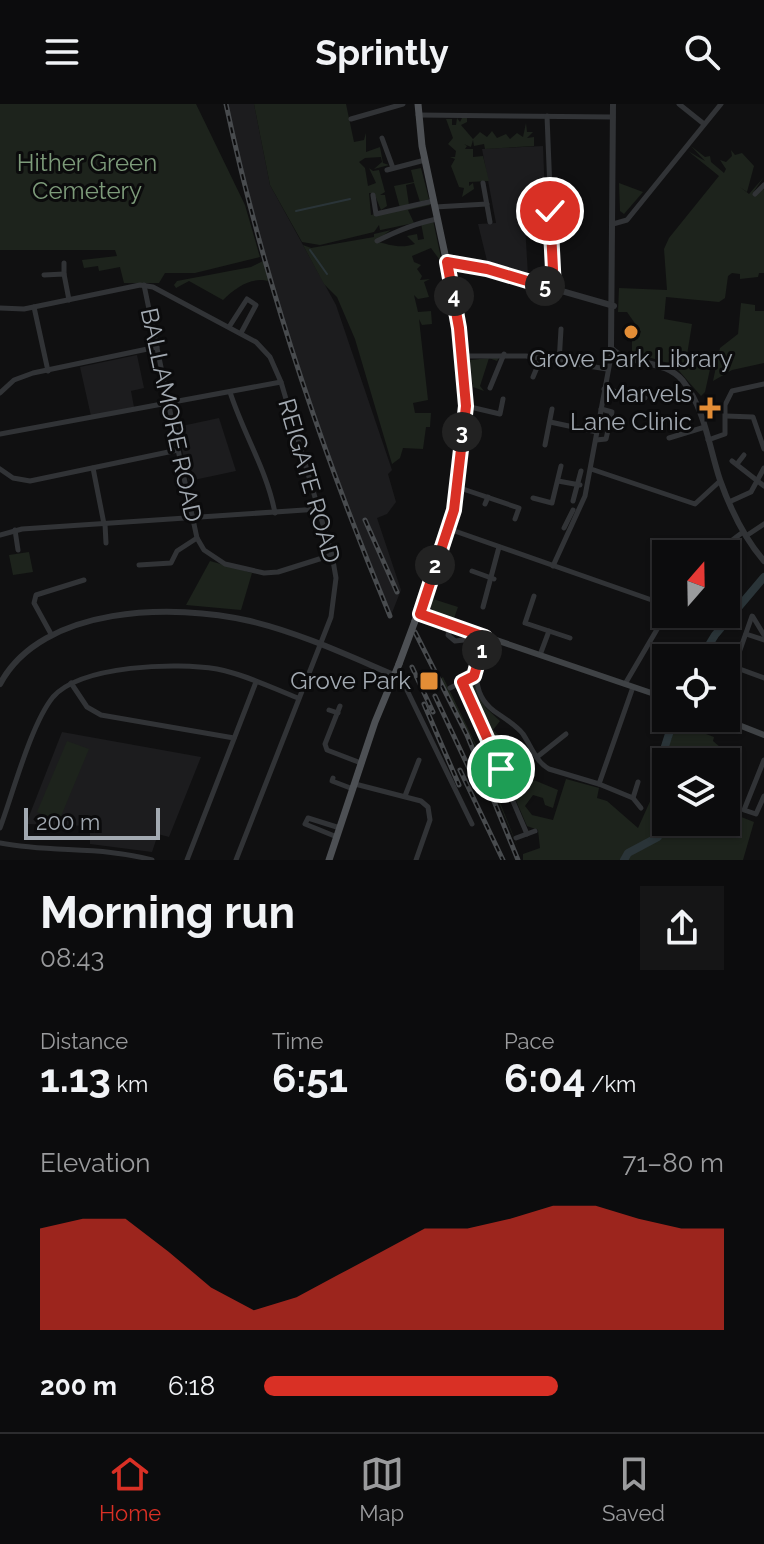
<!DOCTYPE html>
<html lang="en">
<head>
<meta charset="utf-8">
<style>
  body { margin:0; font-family:Raleway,sans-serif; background:#151516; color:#f1f3f6; height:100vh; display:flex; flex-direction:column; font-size:30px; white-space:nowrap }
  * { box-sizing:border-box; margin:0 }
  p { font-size:26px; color:#9a9b9d }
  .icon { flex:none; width:44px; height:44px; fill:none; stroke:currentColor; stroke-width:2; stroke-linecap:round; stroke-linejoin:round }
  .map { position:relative; height:756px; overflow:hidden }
  .side { display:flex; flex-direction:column; background:#0c0c0d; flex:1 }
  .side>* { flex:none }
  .needle { width:52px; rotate:20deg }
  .controls { position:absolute; left:652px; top:436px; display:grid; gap:16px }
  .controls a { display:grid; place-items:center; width:88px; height:88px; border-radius:0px; background:#0c0c0d; box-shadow:0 2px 6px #0004,0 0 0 2px #2c2c2e; font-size:40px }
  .scale { position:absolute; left:24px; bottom:20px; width:136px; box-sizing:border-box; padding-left:8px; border:4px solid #a2a9b1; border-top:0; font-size:22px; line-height:28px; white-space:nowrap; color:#a2a9b1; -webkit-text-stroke:6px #0b0b0c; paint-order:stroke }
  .pin { position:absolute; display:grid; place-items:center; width:68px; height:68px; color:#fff; margin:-34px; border:4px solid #fff; border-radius:50%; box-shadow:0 2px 8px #0007 }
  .km { position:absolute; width:40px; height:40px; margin:-20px; border-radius:50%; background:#222; color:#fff; font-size:22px; line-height:40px; text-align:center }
  .round { display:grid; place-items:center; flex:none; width:84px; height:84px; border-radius:0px; background:#151516 }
  .summary { display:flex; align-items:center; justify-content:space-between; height:136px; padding:0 40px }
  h1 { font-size:44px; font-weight:700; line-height:60px }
  .stats { display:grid; grid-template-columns:repeat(3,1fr); gap:12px; height:136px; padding:8px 40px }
  .stats div { display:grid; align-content:center }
  .stats b { font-size:40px; font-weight:700 }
  .stats small { font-size:22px; font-weight:400 }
  .stats p { font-size:22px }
  .chart { height:224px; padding:16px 40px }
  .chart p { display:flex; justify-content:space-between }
  .chart svg { width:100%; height:144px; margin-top:8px; fill:#d93025; opacity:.7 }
  ul { padding:0 40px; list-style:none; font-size:26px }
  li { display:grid; grid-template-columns:128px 96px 1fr; align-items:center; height:60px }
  li i { height:20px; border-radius:10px; background:#d93025 }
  header { display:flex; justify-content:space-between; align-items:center; height:104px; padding:0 40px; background:#0c0c0d; font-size:36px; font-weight:700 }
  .tab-bar { display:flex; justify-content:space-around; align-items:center; height:112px; border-top:2px solid #2c2c2e; background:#0c0c0d; font-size:22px; color:#9a9b9d }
  .tab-bar a { display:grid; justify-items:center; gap:4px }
  .tab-bar .current { color:#d93025 }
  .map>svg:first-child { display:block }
  .built { fill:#1c1c1e }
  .green { fill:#1d231c }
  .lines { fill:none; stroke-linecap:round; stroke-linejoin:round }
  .stream { stroke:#2a3438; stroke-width:2 }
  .river { stroke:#2a3438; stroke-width:8 }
  .minor { stroke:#313336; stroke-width:5 }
  .tertiary { stroke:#313336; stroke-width:6 }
  .secondary { stroke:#3f4245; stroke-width:6 }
  .primary { stroke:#4d5054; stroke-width:7 }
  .rail-casing { stroke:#484b4e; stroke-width:5 }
  .rail { stroke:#0b0b0c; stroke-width:2; stroke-dasharray:6; stroke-linecap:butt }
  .primary-bridge { stroke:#4d5054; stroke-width:7 }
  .route-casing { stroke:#fff; stroke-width:16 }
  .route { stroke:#d93025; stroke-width:10 }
  .poi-dot { fill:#e38d36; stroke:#0b0b0c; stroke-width:3 }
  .labels { text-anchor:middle; stroke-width:6; stroke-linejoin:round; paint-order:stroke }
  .park-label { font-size:24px; fill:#7d9b7a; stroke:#0b0b0c }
  .poi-label { font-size:24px; fill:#a2a9b1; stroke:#0b0b0c; text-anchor:end }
  .street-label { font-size:24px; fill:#a2a9b1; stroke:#0b0b0c }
</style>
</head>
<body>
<header><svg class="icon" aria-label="menu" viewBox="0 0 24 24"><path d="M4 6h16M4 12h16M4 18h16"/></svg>Sprintly<svg class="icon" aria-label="search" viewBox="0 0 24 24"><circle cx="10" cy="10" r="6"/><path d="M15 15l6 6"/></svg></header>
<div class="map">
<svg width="764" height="756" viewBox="0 0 764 756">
  <rect width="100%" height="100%" fill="#101011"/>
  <!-- built -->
  <g class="built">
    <polygon points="225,0 254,0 270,81 336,201 392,366 388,370 396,398 387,410 377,414 401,486 390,514 310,300 272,180"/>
    <polygon points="543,42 546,120 525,121 528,171 488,161 478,120 496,119 482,45"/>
    <polygon points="137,251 144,284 131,287 134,303 91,312 80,263"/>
    <polygon points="219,314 236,367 189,377 177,323"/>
    <polygon points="62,628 201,653 169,733 158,730 152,748 90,740 90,722 26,720"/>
  </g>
  <!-- green -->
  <g class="green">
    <polygon points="0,0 196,0 245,101 260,153 195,169 165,169 159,179 124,179 120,163 99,167 98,162 84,164 82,156 117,152 115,146 0,146"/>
    <polygon points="254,0 346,0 354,38 364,36 366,29 366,48 380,43 383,59 389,61 374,65 382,58 381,53 365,54 359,58 365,64 368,82 376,79 369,64 373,67 379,66 385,88 380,91 385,91 387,102 381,106 374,89 369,89 371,111 429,99 430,101 408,106 414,119 376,127 380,126 379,121 374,128 320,141 302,138 270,81"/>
    <polygon points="457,14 460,18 462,14 467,14 467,18 461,21 473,35 480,28 487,33 492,27 497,34 506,30 510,35 517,29 523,33 526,19 527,28 533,28 527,34 534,33 534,42 485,45 484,40 474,42 473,36 471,43 464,40 467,42 465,45 473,45 473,53 483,52 489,77 469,78 469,82 473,79 474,85 462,93 464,84 459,83 451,62 455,55 450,53 455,53 456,47 448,40 453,34 446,15 452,15 452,21 456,21"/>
    <polygon points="691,42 705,53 710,52 711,58 724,69 726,65 720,56 726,58 732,52 731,46 735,51 742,49 754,62 747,88 740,83 749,90 764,73 752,90 764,85 764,169 759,169 758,173 740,175 740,170 732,169 728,172 725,194 719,198 666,193 664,215 692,220 687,251 712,256 705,288 701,292 674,261 632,248 632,231 641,228 627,208 618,208 619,184 667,186 664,145 669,134 719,72 688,47 705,57"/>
    <polygon points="421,64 429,95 420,98 414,79 406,81 409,101 400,104 394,82 414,78 411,66"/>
    <polygon points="619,79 643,88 624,110 620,107"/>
    <path d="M 433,116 L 442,159 L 431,144 L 412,152 L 414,158 L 421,161 L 417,165 L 422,172 L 420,176 L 430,175 L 424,178 L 429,193 L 418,195 L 414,191 L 418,208 L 431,207 L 432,220 L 422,221 L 419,215 L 428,296 L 413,299 L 415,309 L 431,309 L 430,323 L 426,323 L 423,345 L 403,344 L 400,354 L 392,360 L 355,235 L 337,193 L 324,180 L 303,141 L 311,144 L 374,133 L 374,130 L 391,126 L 375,137 C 390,141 400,145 415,140 L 407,132 L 417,130 L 418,136 L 424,135 L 421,119 Z"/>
    <path d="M 265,156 L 271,178 C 254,172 238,181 223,196 L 189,177 L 176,184 L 174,181 L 177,177 L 251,163 Z"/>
    <polygon points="741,199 755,201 755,207 764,207 764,259 732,266 713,277 720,244 738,230"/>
    <polygon points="499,253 497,257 489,254 480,282 484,287 473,283 470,256"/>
    <polygon points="29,448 33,468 13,471 9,451"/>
    <polygon points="210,457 252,469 241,506 186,501"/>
    <polygon points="437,482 433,495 458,503 453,517 434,510 429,499"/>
    <polygon points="443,573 481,651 521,751 473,637 440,575"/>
    <polygon points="473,578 486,604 500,617 493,626 508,639 529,674 558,686 553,704 545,701 543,694 533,691 525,702 532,711 553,716 566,675 599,684 597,694 607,697 638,724 652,693 661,649 672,634 670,627 676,628 679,620 714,633 713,637 720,643 716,652 711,651 710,658 666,658 666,718 726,718 726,707 754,718 743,756 523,756 523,750 540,744 538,726 527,722 467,583 467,579"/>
    <polygon points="67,637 89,645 59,717 37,708"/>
  </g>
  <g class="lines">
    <!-- stream -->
    <g class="stream">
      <polyline points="296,107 350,95"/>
      <polyline points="310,146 327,170"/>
      <polyline points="666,690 666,691"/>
    </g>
    <!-- river -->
    <g class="river">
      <polyline points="701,554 715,531 764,473"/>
      <polyline points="666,688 661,655 674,614"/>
      <polyline points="624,756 628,749 658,733 658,701 666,690"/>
    </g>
    <!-- minor -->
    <g class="minor">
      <polyline points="679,0 704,20"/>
      <polyline points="418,11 613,13"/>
      <polyline points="547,12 554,185"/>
      <polyline points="351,15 403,0"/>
      <polyline points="382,34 393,64"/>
      <polyline points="387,66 425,56"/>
      <polyline points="483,79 490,118"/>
      <polyline points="755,90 764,81"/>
      <polyline points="373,91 376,110 433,97"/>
      <polyline points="435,103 487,100"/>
      <polyline points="613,120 627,116 721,0"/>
      <path d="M 377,137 C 397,127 416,119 437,115"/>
      <polyline points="64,170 64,159"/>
      <polyline points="44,171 64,170 69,196"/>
      <polyline points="144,181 181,360 197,434 204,446 225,460 264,469 278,468 332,451"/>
      <polyline points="34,203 48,267"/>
      <polyline points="0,204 24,205 140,181 153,183 256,238 270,253 281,278 332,451 336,474 331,513 236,756"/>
      <polyline points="229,223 247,195 256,201 241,229"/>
      <polyline points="462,252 526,252 607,265"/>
      <polyline points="559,259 561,225"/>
      <polyline points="533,273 541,254"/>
      <polyline points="490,284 504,250"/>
      <polyline points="604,285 645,294"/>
      <path d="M 230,288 C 243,329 267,366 275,409"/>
      <polyline points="0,289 14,276 33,269 157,243"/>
      <polyline points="466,302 500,310 503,295"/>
      <polyline points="726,312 753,313 764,345"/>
      <polyline points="550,318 597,328"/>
      <polyline points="0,330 281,278"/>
      <polyline points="669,334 705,323"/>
      <polyline points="596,336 606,335 612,308 601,305"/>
      <polyline points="708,336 725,330 725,301 732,287 764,280"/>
      <polyline points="545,341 552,305"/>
      <polyline points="732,357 764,382"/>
      <polyline points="737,360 744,351"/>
      <polyline points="93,364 104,420"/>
      <polyline points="0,365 13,374 30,377 178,346"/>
      <polyline points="591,365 695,400 720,377"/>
      <polyline points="558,377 580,381"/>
      <polyline points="457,383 519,404 515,415"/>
      <polyline points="533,394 552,399 561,362"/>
      <polyline points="573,397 581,367"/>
      <polyline points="729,398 751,388 764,364"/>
      <polyline points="485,400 488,393"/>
      <polyline points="105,420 106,439"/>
      <polyline points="564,424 573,406"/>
      <polyline points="449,425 666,501"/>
      <polyline points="15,426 18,446"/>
      <polyline points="0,431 22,425 319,405"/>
      <polyline points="746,432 764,420"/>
      <polyline points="714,450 743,428"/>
      <polyline points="139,461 171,459 177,447 197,434"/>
      <polyline points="553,462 585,392 612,247"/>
      <polyline points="472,467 494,475"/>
      <polyline points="534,492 525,519 570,534"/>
      <polyline points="483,503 499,443"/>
      <polyline points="753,513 764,531"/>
      <polyline points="451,521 448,531 455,537 464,536 469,527"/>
      <polyline points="51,530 34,499 36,491 84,476"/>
      <polyline points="746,530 764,536"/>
      <path d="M 485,533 C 477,559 468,587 494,607 C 504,614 516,621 523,630 C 531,642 536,658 549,665 L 599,680 L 633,583"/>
      <polyline points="540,551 549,527"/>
      <polyline points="726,560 764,574"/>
      <polyline points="734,563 752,512"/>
      <polyline points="394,570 404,580 472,720"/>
      <polyline points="474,572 462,578 527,730"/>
      <polyline points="71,579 87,603 101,611 234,634"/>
      <polyline points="625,580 666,510"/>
      <polyline points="450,584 462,578"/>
      <polyline points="340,602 325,640 327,646 361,659"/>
      <polyline points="329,606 338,609"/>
      <polyline points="537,653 566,630"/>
      <polyline points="764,656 744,706 756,710 764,692"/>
      <polyline points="333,674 332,677 353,685"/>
      <polyline points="355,680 421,697 428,703 430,716 416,756"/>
      <polyline points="599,680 633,694 638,678"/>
      <polyline points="405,692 419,656"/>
      <polyline points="633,694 641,704"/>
      <path d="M 0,724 C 13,689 31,620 53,593 C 81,561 177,558 217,565 C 244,570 272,584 298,594"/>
      <polyline points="337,733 305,720 308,714 340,724"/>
      <polyline points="516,734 535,727"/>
      <path d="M 0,739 C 50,749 103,742 152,756"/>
      <polyline points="187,756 256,578"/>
    </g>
    <!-- tertiary -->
    <g class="tertiary">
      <path d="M 613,0 L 611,244 C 630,263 664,254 683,277 C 705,305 709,343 720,376 C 730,404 744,434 764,457"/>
      <polyline points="447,158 485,165 614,202"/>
      <path d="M 0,580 C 42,501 174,499 250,517 C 300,529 347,551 394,571"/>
    </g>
    <!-- secondary -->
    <g class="secondary">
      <polyline points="420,510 666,594"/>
      <polyline points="721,614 764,631"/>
    </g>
    <!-- primary -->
    <g class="primary">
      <polyline points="415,517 454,406 466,295 457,207 422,42 418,0"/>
      <polyline points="329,756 375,618 399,560"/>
    </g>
    <defs>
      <g id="rail">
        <path d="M 226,0 C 263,174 322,348 390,512"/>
        <polyline points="365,416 397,488"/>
        <polyline points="415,528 467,631 518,756"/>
        <polyline points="412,563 433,608"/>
        <polyline points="435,592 474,675"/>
        <polyline points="424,600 459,681"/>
        <polyline points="460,666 503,756"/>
      </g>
    </defs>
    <!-- rail casing -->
    <use href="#rail" class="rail-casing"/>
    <!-- rail -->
    <use href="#rail" class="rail"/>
    <!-- primary-bridge -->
    <polyline class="primary-bridge" points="399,560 415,517"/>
  </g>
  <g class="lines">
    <defs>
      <polyline id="route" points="501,665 462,578 474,572 485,533 420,510 454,406 466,302 459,224 447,158 487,165 554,185 550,107"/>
    </defs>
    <!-- route casing -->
    <use href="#route" class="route-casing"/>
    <!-- route -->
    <use href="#route" class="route"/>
  </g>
  <!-- markers -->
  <g class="poi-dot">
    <circle cx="631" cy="228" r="8"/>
    <path d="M706 292h8v8h8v8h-8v8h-8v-8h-8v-8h8z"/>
    <rect x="419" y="567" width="20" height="20" rx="4"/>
  </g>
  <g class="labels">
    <!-- park labels -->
    <g class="park-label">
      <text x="87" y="67">Hither Green<tspan x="87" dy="28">Cemetery</tspan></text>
    </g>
    <!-- poi labels -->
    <g class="poi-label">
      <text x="631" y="263" text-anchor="middle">Grove Park Library</text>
      <text x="692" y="298">Marvels<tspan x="692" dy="28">Lane Clinic</tspan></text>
      <text x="411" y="585">Grove Park</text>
    </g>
    <!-- street labels -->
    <g class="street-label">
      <text transform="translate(171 311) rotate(78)" y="8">BALLAMORE ROAD</text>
      <text transform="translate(309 377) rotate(74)" y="8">REIGATE ROAD</text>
    </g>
  </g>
</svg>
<div class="controls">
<a><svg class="needle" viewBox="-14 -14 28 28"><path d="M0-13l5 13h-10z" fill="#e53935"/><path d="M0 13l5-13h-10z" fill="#9a9b9d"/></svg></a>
<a><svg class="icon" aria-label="locate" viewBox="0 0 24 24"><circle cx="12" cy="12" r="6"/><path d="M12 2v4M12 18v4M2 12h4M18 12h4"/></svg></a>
<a><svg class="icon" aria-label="layers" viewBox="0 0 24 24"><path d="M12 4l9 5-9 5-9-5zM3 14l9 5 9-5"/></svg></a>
</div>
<div class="scale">200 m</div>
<div class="pin" style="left:501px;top:665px;background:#1e9e55"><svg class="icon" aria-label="arrive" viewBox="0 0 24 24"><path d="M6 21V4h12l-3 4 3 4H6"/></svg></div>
<div class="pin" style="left:550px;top:107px;background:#d93025"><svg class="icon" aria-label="check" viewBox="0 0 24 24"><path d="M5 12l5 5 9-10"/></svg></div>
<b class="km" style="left:482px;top:546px">1</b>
<b class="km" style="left:435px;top:461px">2</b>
<b class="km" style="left:462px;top:328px">3</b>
<b class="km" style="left:454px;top:192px">4</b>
<b class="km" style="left:545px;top:182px">5</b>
</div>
<section class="side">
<div class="summary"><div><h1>Morning run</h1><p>08:43</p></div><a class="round"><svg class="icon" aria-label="share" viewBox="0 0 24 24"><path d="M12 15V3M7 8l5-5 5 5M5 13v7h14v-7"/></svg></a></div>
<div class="stats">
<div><p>Distance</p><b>1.13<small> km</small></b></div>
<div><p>Time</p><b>6:51</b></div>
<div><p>Pace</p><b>6:04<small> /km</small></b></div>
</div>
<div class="chart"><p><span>Elevation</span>71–80 m</p>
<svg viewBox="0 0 160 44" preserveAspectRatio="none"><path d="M0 44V13L10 10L20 10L30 20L40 31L50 38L60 34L70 27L80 20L90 13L100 13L110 10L120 6L130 6L140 10L150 13L160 13V44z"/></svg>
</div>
<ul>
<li><b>200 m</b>6:18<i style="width:64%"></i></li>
</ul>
</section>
<nav class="tab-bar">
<a class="current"><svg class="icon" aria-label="home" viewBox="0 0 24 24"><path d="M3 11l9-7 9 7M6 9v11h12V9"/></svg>Home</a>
<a><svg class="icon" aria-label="map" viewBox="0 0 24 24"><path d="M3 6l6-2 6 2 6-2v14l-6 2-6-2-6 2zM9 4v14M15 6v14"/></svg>Map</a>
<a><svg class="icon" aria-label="saved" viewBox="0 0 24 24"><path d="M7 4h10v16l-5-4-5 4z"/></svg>Saved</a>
</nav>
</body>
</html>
